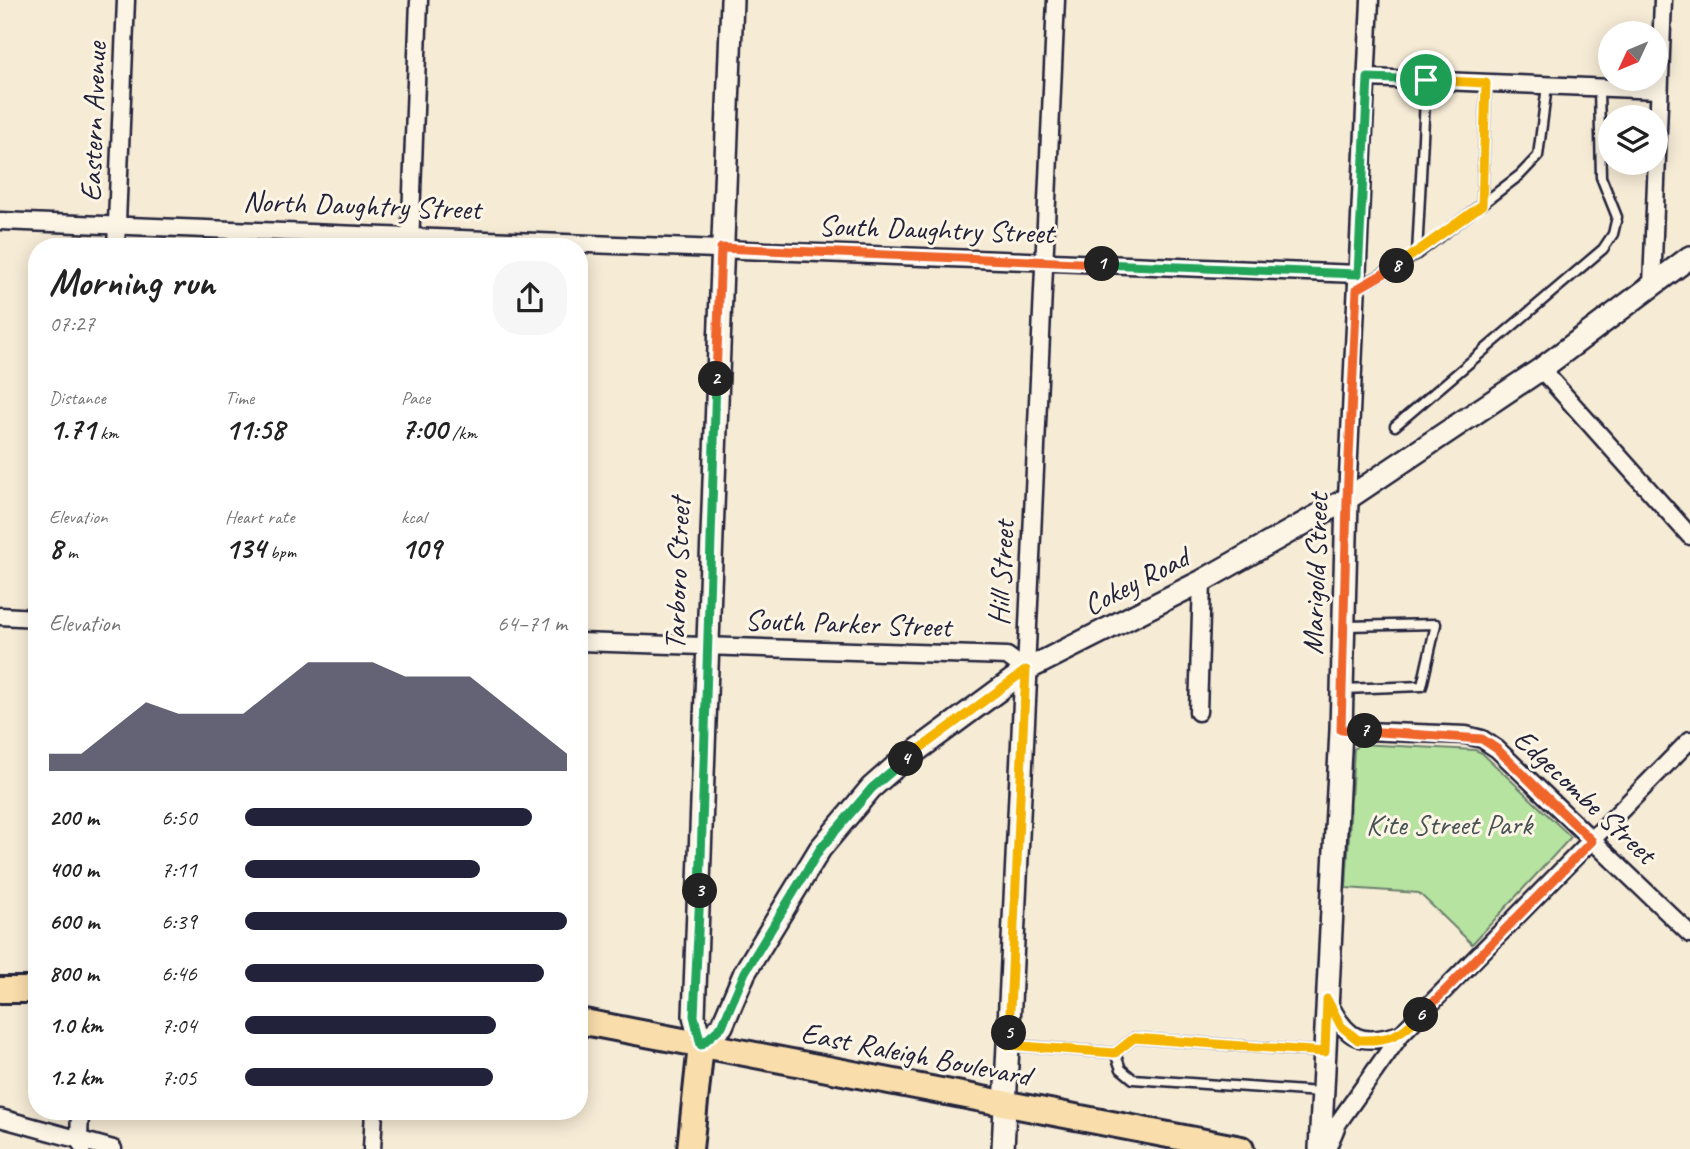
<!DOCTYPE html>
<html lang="en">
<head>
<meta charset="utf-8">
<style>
  body { margin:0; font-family:Caveat,sans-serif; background:#f6f6f6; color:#222; height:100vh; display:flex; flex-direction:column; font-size:26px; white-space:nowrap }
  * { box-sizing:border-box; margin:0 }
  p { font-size:23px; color:#767676 }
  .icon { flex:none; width:38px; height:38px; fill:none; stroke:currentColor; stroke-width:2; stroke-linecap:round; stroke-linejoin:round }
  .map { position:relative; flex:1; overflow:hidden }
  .details { position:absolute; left:28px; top:238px; width:560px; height:882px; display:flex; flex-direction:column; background:#fff; border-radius:28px; box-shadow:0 4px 18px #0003 }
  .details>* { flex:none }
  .needle { width:46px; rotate:226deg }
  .buttons { position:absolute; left:1598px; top:21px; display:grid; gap:14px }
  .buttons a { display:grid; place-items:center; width:70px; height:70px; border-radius:50%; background:#fff; box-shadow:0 4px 18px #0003; font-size:35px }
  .pin { position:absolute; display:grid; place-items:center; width:60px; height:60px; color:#fff; margin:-30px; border:4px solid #fff; border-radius:50%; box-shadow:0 2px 7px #0007 }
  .km { position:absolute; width:35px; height:35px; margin:-18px; border-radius:50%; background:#222; color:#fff; font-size:19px; line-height:35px; text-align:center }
  .round { display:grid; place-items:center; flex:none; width:74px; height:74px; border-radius:28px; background:#f6f6f6 }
  .summary { display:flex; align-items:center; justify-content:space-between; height:119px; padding:0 21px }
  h1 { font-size:38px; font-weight:600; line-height:52px }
  .metrics { display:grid; grid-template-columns:repeat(3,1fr); gap:10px; height:119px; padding:7px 21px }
  .metrics div { display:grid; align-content:center }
  .metrics b { font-size:30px; font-weight:600 }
  .metrics small { font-size:19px; font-weight:400 }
  .metrics p { font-size:19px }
  .chart { height:196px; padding:14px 21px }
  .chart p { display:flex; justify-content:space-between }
  .chart svg { width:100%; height:126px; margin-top:7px; fill:#22223b; opacity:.7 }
  ul { padding:0 21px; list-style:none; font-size:23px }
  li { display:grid; grid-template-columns:112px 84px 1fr; align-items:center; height:52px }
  li i { height:18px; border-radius:9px; background:#22223b }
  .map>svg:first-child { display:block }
  .green { fill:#b7e3a1; stroke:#6c826e; stroke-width:2 }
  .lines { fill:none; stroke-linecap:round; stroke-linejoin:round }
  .lane-casing { stroke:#22223b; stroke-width:13 }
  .street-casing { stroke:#22223b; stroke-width:21 }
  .secondary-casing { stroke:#22223b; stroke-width:26 }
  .primary-casing { stroke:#22223b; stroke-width:30 }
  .lane { stroke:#fcf5e5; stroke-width:8 }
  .street { stroke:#fcf5e5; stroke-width:16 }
  .secondary { stroke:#fcf5e5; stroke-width:21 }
  .primary { stroke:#f9deab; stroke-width:24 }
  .split-1-casing { stroke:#fff; stroke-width:14 }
  .split-2-casing { stroke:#fff; stroke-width:14 }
  .split-3-casing { stroke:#fff; stroke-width:14 }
  .split-4-casing { stroke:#fff; stroke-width:14 }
  .split-5-casing { stroke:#fff; stroke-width:14 }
  .split-6-casing { stroke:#fff; stroke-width:14 }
  .split-7-casing { stroke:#fff; stroke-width:14 }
  .split-8-casing { stroke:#fff; stroke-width:14 }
  .split-9-casing { stroke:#fff; stroke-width:14 }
  .split-1 { stroke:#22a559; stroke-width:9 }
  .split-2 { stroke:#f0652b; stroke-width:9 }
  .split-3 { stroke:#22a559; stroke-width:9 }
  .split-4 { stroke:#22a559; stroke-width:9 }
  .split-5 { stroke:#f5b400; stroke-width:9 }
  .split-6 { stroke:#f5b400; stroke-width:9 }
  .split-7 { stroke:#f0652b; stroke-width:9 }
  .split-8 { stroke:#f0652b; stroke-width:9 }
  .split-9 { stroke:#f5b400; stroke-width:9 }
  .labels { text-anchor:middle; stroke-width:6; stroke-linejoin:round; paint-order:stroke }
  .street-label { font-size:30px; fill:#22223b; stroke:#fcf5e5 }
  .park-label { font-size:30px; fill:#475254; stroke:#fcf5e5 }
</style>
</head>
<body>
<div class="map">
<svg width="1690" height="1149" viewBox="0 0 1690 1149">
  <rect width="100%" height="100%" fill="#f6ebd5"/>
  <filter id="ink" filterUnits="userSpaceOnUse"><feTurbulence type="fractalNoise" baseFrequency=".0143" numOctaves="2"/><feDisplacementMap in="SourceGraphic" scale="14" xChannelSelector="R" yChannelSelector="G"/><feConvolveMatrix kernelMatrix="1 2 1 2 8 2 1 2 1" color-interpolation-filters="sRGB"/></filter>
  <g filter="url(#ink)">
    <!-- green -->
    <polygon class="green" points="1359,744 1475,750 1482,753 1571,837 1472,944 1419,893 1346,888 1354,749"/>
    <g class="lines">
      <defs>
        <g id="lane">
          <polyline points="1482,205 1486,83"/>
          <polyline points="1417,254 1520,175 1538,156 1547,86"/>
          <polyline points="1358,288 1417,254 1426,80"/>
          <polyline points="1395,426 1603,249 1613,234 1617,217 1601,177 1599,88"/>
          <polyline points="1343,689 1422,686 1436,624 1347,626"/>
          <polyline points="1010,1045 1115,1053"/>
          <polyline points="1115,1053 1121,1069 1133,1079 1320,1092"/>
          <polyline points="1115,1053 1134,1038 1323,1052"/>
        </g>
        <g id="street">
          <polyline points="1368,78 1659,90"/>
          <polyline points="0,221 1358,274"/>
          <polyline points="116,247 126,0"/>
          <polyline points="410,247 419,0"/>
          <polyline points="1652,286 1663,0"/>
          <polyline points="1541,369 1690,536"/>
          <polyline points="1347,499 1370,0"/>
          <polyline points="0,616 37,618"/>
          <polyline points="579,642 1007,656 1026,670"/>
          <polyline points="1026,670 1056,0"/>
          <polyline points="1198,712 1202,581"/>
          <polyline points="1341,730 1466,735 1482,739 1497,749 1690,934"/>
          <path d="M 1329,1003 C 1347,1040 1361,1046 1401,1034"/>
          <polyline points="80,1111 79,1140 83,1147"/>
          <polyline points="0,1118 113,1149"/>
          <polyline points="372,1149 374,1111"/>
          <polyline points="1327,1149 1338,1123 1401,1034 1690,740"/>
        </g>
        <g id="secondary">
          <polyline points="732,0 694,1016 701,1045 722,1026 745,972 820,849 871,788 896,766 1026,670 1202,581 1347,499 1541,369 1690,257"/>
          <polyline points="1003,1149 1026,670"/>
          <polyline points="1320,1149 1341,730 1347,499"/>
        </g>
        <g id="primary">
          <polyline points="0,990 37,990"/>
          <polyline points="579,1021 1241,1149"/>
          <polyline points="690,1149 701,1045"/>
        </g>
      </defs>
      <!-- lane casing -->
      <use href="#lane" class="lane-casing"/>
      <!-- street casing -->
      <use href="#street" class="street-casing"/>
      <!-- secondary casing -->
      <use href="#secondary" class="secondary-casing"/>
      <!-- primary casing -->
      <use href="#primary" class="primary-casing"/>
      <!-- lane -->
      <use href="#lane" class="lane"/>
      <!-- street -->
      <use href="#street" class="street"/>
      <!-- secondary -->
      <use href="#secondary" class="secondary"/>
      <!-- primary -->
      <use href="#primary" class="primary"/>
    </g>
  </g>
  <g class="lines" filter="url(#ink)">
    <defs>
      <polyline id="split-1" points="1102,264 1358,274 1368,78 1426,80"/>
      <polyline id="split-2" points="716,379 721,248 1102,264"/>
      <polyline id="split-3" points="700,891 716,379"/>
      <polyline id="split-4" points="700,891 694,1016 701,1045 722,1026 745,972 820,849 872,788 906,759"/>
      <polyline id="split-5" points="906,759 1026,670 1009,1033"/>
      <path id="split-6" d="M 1009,1033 L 1008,1045 L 1115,1053 L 1134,1038 L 1325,1052 L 1327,999 L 1341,1026 L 1358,1040 C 1390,1041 1399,1036 1421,1015"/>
      <polyline id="split-7" points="1365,731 1482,739 1497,749 1592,841 1421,1015"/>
      <polyline id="split-8" points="1365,731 1341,730 1347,499 1357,289 1397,266"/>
      <polyline id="split-9" points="1397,266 1482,205 1486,83 1426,80"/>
    </defs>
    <!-- split-1 casing -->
    <use href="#split-1" class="split-1-casing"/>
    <!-- split-2 casing -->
    <use href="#split-2" class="split-2-casing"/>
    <!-- split-3 casing -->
    <use href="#split-3" class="split-3-casing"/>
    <!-- split-4 casing -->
    <use href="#split-4" class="split-4-casing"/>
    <!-- split-5 casing -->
    <use href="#split-5" class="split-5-casing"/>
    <!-- split-6 casing -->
    <use href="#split-6" class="split-6-casing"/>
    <!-- split-7 casing -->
    <use href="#split-7" class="split-7-casing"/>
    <!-- split-8 casing -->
    <use href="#split-8" class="split-8-casing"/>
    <!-- split-9 casing -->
    <use href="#split-9" class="split-9-casing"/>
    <!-- split-1 -->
    <use href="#split-1" class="split-1"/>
    <!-- split-2 -->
    <use href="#split-2" class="split-2"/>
    <!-- split-3 -->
    <use href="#split-3" class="split-3"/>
    <!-- split-4 -->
    <use href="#split-4" class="split-4"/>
    <!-- split-5 -->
    <use href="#split-5" class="split-5"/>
    <!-- split-6 -->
    <use href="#split-6" class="split-6"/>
    <!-- split-7 -->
    <use href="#split-7" class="split-7"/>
    <!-- split-8 -->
    <use href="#split-8" class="split-8"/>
    <!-- split-9 -->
    <use href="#split-9" class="split-9"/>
  </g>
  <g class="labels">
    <!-- street labels -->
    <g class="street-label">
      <text transform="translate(93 122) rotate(-88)" y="10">Eastern Avenue</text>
      <text transform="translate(362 205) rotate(2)" y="10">North Daughtry Street</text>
      <text transform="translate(936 229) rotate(2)" y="10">South Daughtry Street</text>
      <text transform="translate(1001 573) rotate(-87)" y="10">Hill Street</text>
      <text transform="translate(677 574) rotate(-88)" y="10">Tarboro Street</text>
      <text transform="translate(1315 574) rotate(-88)" y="10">Marigold Street</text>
      <text transform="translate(1136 581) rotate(-27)" y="10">Cokey Road</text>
      <text transform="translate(848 623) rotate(2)" y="10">South Parker Street</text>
      <text transform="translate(1585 796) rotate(43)" y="10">Edgecombe Street</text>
      <text transform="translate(916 1054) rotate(11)" y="10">East Raleigh Boulevard</text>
    </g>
    <!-- park labels -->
    <g class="park-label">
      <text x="1449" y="834">Kite Street Park</text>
    </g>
  </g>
</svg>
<div class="buttons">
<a><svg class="needle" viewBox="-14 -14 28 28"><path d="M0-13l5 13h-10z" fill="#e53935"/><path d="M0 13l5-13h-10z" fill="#767676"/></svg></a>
<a><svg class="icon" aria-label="layers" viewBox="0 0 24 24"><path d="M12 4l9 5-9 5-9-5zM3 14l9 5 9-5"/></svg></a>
</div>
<div class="pin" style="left:1426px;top:80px;background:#1e9e55"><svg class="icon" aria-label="arrive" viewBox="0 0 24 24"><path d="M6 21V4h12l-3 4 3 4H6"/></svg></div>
<b class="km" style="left:1102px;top:264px">1</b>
<b class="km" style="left:716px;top:379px">2</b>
<b class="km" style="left:700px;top:891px">3</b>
<b class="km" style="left:906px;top:759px">4</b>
<b class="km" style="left:1009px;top:1033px">5</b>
<b class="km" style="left:1421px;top:1015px">6</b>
<b class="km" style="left:1365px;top:731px">7</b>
<b class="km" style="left:1397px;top:266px">8</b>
<section class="details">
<div class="summary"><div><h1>Morning run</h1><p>07:27</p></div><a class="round"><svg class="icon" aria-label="share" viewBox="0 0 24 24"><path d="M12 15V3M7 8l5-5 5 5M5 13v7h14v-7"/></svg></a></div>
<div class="metrics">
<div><p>Distance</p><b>1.71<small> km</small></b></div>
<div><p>Time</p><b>11:58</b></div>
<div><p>Pace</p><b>7:00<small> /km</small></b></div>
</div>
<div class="metrics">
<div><p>Elevation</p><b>8<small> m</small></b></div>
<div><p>Heart rate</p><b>134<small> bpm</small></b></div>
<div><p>kcal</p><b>109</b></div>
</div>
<div class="chart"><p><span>Elevation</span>64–71 m</p>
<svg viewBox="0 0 160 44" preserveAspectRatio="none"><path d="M0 44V38L10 38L20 29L30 20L40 24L50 24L60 24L70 15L80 6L90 6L100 6L110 11L120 11L130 11L140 20L150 29L160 38V44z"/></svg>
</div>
<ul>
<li><b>200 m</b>6:50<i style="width:89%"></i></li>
<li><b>400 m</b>7:11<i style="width:73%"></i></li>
<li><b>600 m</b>6:39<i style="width:100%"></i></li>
<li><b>800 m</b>6:46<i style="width:93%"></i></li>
<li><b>1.0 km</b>7:04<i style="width:78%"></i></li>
<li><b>1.2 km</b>7:05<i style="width:77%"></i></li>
</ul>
</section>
</div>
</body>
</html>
